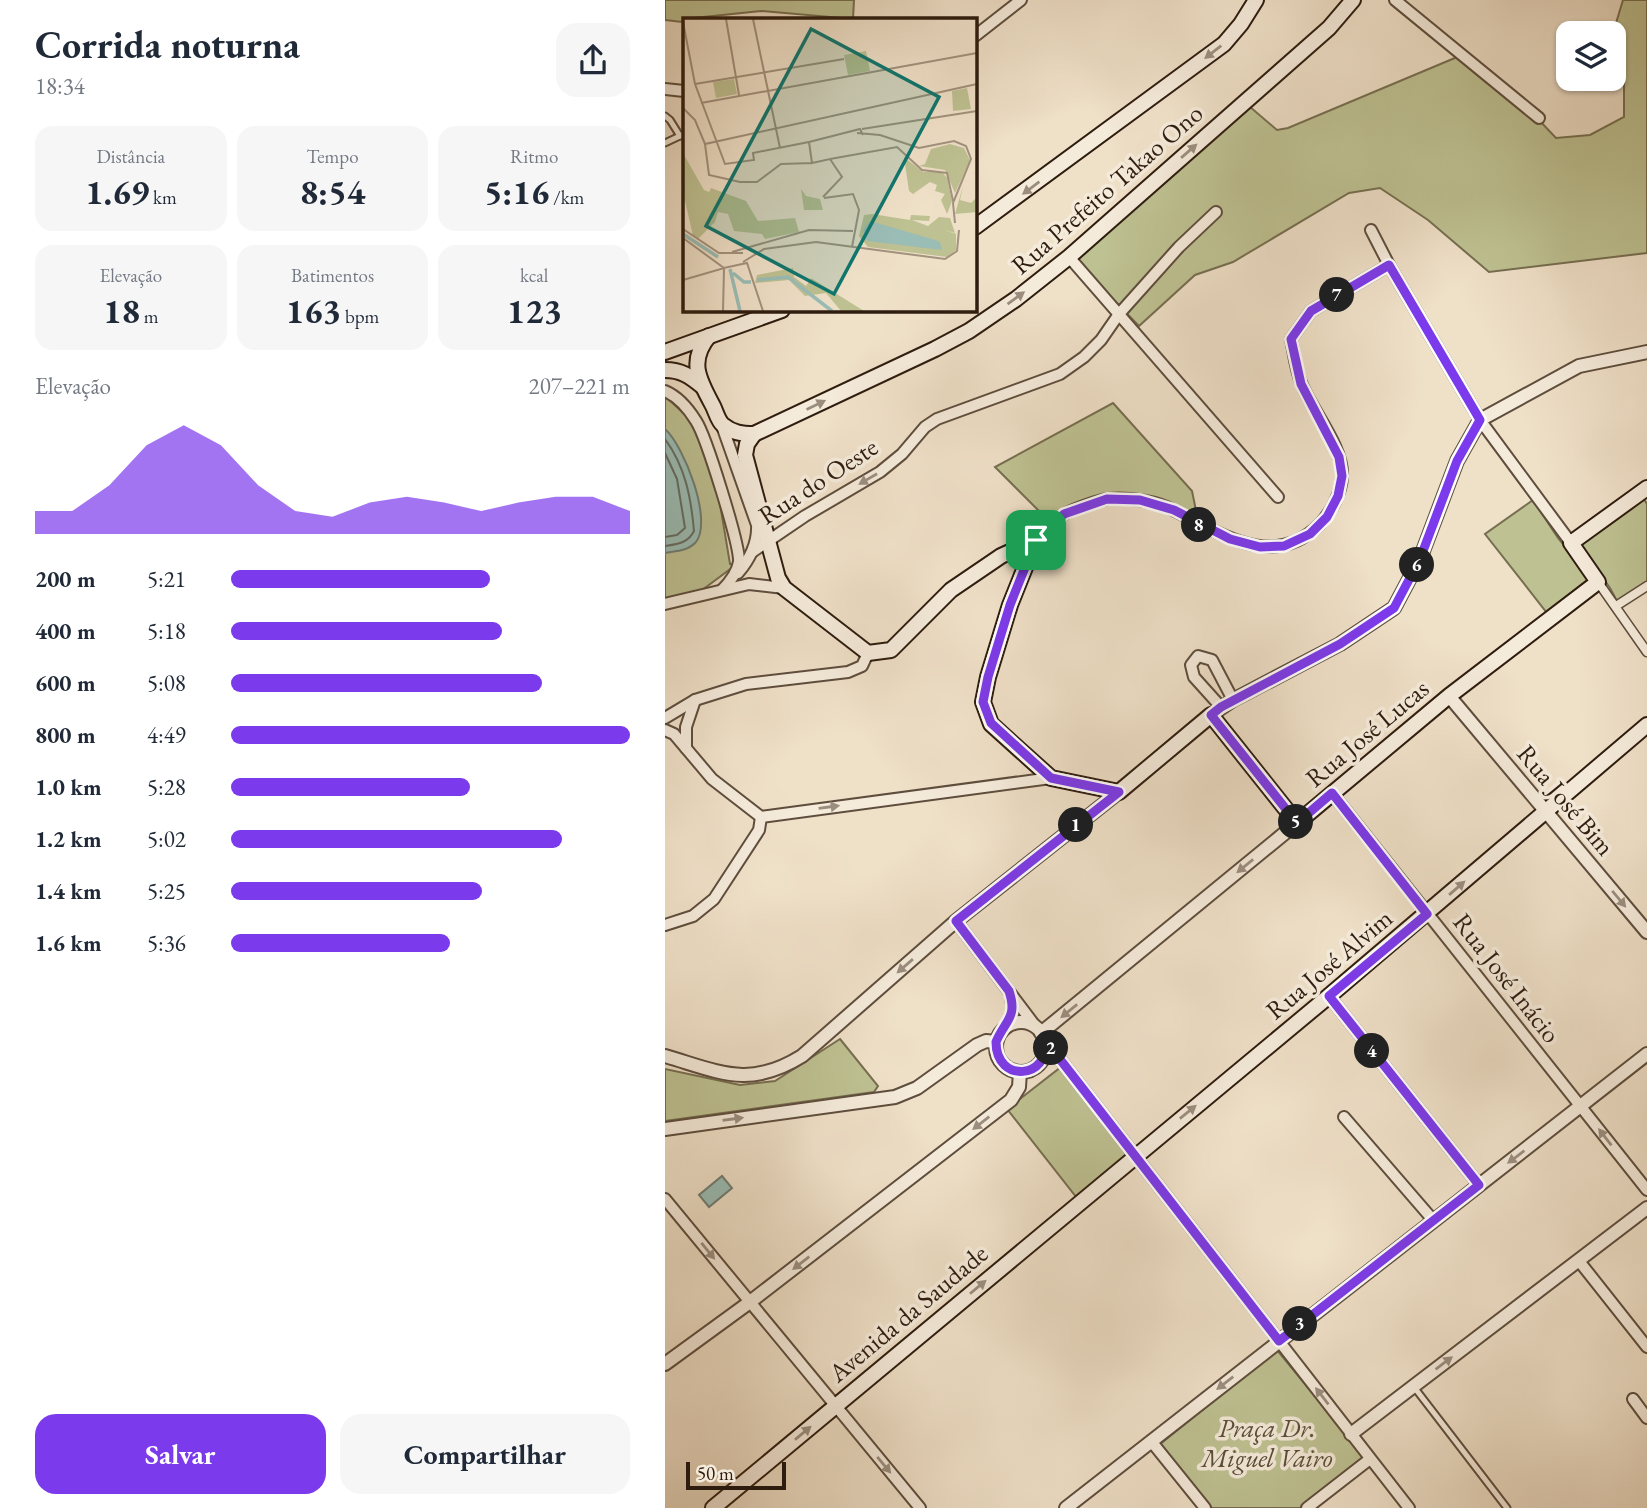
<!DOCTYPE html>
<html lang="pt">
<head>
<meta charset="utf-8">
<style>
  body { margin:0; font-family:"EB Garamond",serif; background:#f6f6f7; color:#1f2937; height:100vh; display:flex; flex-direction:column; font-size:26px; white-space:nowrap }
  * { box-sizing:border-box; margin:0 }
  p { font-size:23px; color:#747a83 }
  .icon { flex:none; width:38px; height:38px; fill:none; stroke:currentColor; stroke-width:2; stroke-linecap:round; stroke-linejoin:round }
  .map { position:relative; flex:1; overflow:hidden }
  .sheet { display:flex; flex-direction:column; background:#fff; width:665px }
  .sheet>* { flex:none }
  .fabs { position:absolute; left:891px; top:21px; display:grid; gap:14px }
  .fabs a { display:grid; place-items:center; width:70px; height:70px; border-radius:14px; background:#fff; box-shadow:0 2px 5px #0004; font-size:35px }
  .scale { position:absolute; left:21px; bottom:18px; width:100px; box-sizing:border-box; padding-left:7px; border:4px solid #2e1c0f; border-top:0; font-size:19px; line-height:24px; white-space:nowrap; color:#2e1c0f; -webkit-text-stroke:5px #f5ebdb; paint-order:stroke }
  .pin { position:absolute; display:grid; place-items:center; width:60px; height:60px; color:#fff; margin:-30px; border-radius:14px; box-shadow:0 4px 10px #0006 }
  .km { position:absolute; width:35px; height:35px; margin:-18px; border-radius:50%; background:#222; color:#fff; font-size:19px; line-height:35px; text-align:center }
  .round { display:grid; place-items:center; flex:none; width:74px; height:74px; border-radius:21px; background:#f6f6f7 }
  .overview { display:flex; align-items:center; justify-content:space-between; height:119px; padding:0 35px }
  h1 { font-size:38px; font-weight:700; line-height:52px }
  .metrics { display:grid; grid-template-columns:repeat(3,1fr); gap:10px; height:119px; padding:7px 35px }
  .metrics div { display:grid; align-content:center; border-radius:18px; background:#f6f6f7; text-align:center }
  .metrics b { font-size:35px; font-weight:700 }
  .metrics small { font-size:19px; font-weight:400 }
  .metrics p { font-size:19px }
  .chart { height:196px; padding:14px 35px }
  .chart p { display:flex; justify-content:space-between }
  .chart svg { width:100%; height:126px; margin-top:7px; fill:#7c3aed; opacity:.7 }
  .primary-button { display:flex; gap:14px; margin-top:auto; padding:14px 35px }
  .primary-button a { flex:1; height:80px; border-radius:21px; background:#7c3aed; color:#fff; font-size:28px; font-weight:700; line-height:80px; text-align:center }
  .primary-button a+a { background:#f6f6f7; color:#1f2937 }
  ul { padding:0 35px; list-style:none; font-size:23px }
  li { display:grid; grid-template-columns:112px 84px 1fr; align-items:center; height:52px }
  li i { height:18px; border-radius:9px; background:#7c3aed }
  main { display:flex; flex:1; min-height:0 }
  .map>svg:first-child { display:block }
  .green { fill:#bec192; stroke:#766e50; stroke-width:2 }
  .water { fill:#9abdb6; stroke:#6f7d73; stroke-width:2 }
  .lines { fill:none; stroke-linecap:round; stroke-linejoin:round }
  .shore { stroke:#646c62; stroke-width:2 }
  .service-casing { stroke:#5e4d3d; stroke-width:9 }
  .pedestrian-casing { stroke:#5e4d3d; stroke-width:11 }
  .minor-casing { stroke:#5e4d3d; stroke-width:14 }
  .tertiary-casing { stroke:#5e4d3d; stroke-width:16 }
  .secondary-casing { stroke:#2e1c0f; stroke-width:18 }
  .service { stroke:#f5ebdb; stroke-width:5 }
  .pedestrian { stroke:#f5ebdb; stroke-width:8 }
  .minor { stroke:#f5ebdb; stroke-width:10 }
  .tertiary { stroke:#f5ebdb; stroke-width:12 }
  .secondary { stroke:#f5ebdb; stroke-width:14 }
  .oneway { fill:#9b8e7f }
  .route-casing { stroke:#fff; stroke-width:14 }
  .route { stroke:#7c3aed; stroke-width:9 }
  .labels { text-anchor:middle; stroke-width:7; stroke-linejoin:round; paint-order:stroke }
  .street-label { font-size:26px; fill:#2e1c0f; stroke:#f5ebdb }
  .park-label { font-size:26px; font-style:italic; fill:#594e36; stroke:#f5ebdb }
  .inset-river { fill:none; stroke:#9abdb6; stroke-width:3.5 }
  .inset-road { fill:none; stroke:#a2927e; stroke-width:2 }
  .view { fill:#0f766e; fill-opacity:0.15; stroke:#0f766e; stroke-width:3.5 }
  .inset-edge { fill:none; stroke:#2e1c0f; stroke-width:3.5 }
</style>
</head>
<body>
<main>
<section class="sheet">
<div class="overview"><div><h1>Corrida noturna</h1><p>18:34</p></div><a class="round"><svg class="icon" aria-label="share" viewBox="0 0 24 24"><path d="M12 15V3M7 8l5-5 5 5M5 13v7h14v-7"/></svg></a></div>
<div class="metrics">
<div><p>Distância</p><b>1.69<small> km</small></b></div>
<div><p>Tempo</p><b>8:54</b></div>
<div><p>Ritmo</p><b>5:16<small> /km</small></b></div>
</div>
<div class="metrics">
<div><p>Elevação</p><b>18<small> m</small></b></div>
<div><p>Batimentos</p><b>163<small> bpm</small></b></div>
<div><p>kcal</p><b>123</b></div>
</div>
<div class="chart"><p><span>Elevação</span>207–221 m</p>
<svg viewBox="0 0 160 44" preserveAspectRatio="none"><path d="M0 44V36L10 36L20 27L30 13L40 6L50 13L60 27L70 36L80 38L90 33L100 31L110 33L120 36L130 33L140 31L150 31L160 36V44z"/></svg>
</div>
<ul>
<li><b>200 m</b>5:21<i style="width:65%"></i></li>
<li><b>400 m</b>5:18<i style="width:68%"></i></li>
<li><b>600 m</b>5:08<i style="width:78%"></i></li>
<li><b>800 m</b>4:49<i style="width:100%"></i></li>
<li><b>1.0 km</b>5:28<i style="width:60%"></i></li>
<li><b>1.2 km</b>5:02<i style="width:83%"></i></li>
<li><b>1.4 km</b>5:25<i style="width:63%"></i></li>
<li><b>1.6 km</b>5:36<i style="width:55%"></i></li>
</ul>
<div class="primary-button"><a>Salvar</a><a>Compartilhar</a></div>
</section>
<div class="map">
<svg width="982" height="1508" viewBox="0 0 982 1508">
  <rect width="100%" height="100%" fill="#efe0c8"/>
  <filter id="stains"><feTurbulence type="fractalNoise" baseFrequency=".00286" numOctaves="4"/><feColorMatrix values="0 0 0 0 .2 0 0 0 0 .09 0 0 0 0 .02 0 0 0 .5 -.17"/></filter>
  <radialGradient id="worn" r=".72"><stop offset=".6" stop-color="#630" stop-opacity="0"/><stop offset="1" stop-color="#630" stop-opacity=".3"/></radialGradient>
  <!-- green -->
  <g class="green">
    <polygon points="0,0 189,0 188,19 96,11 19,19 17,22 0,20"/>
    <polygon points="958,0 982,0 982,253 824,272 763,220 715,188 684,193 568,262 530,275 474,326 407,257 584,106 612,130 623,128 797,55 873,119 891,138 925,135 959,117 959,62 949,54 948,33"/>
    <polygon points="0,396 33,427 54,498 65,564 72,564 29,596 0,602"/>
    <polygon points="448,403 527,491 533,520 509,505 475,494 442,495 397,509 383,520 330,467"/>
    <polygon points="979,499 982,504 982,583 952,601 945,588 915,545"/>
    <polygon points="868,500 893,538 925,578 882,613 820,534"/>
    <polygon points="175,1039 213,1086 209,1092 0,1121 0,1069 75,1085 110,1081"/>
    <polygon points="396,1067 464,1155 412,1198 342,1109"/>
    <polygon points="612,1350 701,1458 637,1508 545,1508 494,1445"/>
  </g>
  <!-- water -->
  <g class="water">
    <path d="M 0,429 C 19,446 48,520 31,542 C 23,551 11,551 0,553 Z"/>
    <polygon points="57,1176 67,1188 44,1207 34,1195"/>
  </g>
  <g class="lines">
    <!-- shore -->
    <g class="shore">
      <path d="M 0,439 C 20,466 26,497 29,531 C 23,543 13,544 0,546"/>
      <polyline points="0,453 12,479 20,528 12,535 0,537"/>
    </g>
    <defs>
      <g id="service">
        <polyline points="0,116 5,120 15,136"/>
        <polyline points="0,143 19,134"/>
        <polyline points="749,1387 842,1508"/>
      </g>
      <g id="pedestrian">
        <polyline points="933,582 982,652"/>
        <polyline points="951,606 982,586"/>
      </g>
      <g id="minor">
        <polyline points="730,0 874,118"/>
        <polyline points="310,36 356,0"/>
        <polyline points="0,89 19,91"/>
        <polyline points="706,230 724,265 815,420 906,543"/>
        <polyline points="404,257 613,497"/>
        <path d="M 0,391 C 14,397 23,408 31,421 C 41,436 75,545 74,562 C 72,573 65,582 57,590"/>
        <path d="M 56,423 L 92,525 C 93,544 85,559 73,573"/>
        <path d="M 371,540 C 379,532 388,521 398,515 C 406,510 433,500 443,499 C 464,497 492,501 510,511 C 557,534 609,571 655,524 C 666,512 676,494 677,477 C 679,447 648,412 637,385 C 631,371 629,354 626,339 L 646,311 L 724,265"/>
        <polyline points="87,552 140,516 215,472 237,454 260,427 272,419 395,374 419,357 436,340 454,314 514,247 551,212"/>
        <polyline points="0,604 84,584 119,588"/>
        <polyline points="556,707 529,677 526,665 533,656 547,660 568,700"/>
        <polyline points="0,718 30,700 81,684 183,672 197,666 203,653"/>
        <polyline points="0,730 9,734 47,779 96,817"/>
        <polyline points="21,748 21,727 30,700"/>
        <polyline points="667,793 982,1190"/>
        <polyline points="96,817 386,778"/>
        <polyline points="291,921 371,1027"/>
        <polyline points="0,925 28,916 49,899 94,830 96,817"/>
        <polyline points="664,996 814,1185"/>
        <polyline points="340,1028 348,1011 346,997"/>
        <polyline points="380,1040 744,1508"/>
        <polyline points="679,1117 768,1220"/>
        <polyline points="0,1199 255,1508"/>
        <polyline points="914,1261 982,1347"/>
        <polyline points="968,1399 982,1418"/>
        <polyline points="486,1441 540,1508"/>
        <polyline points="642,1508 705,1459"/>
      </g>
      <g id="tertiary">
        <polyline points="784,696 982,932"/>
        <polyline points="546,715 568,700 675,644 729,608 755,559 792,461 815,420 914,366 982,352"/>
        <circle cx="356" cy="1047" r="25"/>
        <polyline points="376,1033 632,823"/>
        <path d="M 0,1056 C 55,1072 84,1089 137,1056 L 291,921 L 454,792"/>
        <polyline points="0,1129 230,1097 252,1088 312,1045 321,1041 331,1042"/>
        <polyline points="0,1364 85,1302 346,1100 354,1087 355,1072"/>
        <polyline points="686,1434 982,1208"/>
        <polyline points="401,1508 982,1054"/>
      </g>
      <g id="secondary">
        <polyline points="310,227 559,44 576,24 591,0"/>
        <path d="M 44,336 C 23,361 34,380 48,406 C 51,412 53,421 58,425 C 68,433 77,434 89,434 L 270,349 L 304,331 L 351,299 L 404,257 L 664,28 L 688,0"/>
        <polyline points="0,352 117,310"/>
        <path d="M 0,370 C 16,370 25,376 38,387"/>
        <polyline points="89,434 82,444 80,455 113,578 119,588 203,653 226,650 286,590 336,556 371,540"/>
        <polyline points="371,540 345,605 323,677 318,702 326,724 386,778 454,792 546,715 632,823 784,696 933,582 906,543 982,488"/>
        <polyline points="48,1508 664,996 982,725"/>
      </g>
    </defs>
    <!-- service casing -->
    <use href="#service" class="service-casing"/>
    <!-- pedestrian casing -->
    <use href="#pedestrian" class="pedestrian-casing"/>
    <!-- minor casing -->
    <use href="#minor" class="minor-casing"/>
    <!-- tertiary casing -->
    <use href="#tertiary" class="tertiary-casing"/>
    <!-- secondary casing -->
    <use href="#secondary" class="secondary-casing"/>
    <!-- service -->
    <use href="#service" class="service"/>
    <!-- pedestrian -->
    <use href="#pedestrian" class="pedestrian"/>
    <!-- minor -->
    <use href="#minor" class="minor"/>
    <!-- tertiary -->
    <use href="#tertiary" class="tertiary"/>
    <!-- secondary -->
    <use href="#secondary" class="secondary"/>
  </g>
  <!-- one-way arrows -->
  <defs><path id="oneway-solid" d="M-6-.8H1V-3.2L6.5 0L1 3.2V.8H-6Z" transform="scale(1.75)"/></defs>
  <g class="oneway">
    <use href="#oneway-solid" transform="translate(548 52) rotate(142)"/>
    <use href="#oneway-solid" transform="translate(524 151) rotate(-41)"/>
    <use href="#oneway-solid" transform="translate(366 188) rotate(143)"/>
    <use href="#oneway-solid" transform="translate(351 298) rotate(-36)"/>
    <use href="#oneway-solid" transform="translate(151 405) rotate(-26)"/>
    <use href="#oneway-solid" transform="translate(203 479) rotate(150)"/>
    <use href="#oneway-solid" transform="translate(164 807) rotate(-8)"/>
    <use href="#oneway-solid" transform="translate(580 866) rotate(141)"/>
    <use href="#oneway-solid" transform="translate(792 888) rotate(-41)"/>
    <use href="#oneway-solid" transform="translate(954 899) rotate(50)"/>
    <use href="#oneway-solid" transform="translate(240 966) rotate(139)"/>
    <use href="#oneway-solid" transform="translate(404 1011) rotate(141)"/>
    <use href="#oneway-solid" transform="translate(523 1112) rotate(-39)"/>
    <use href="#oneway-solid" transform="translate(68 1119) rotate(-8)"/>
    <use href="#oneway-solid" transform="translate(316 1123) rotate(142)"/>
    <use href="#oneway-solid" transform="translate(940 1137) rotate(-128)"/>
    <use href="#oneway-solid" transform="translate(851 1157) rotate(143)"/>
    <use href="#oneway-solid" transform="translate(43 1251) rotate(51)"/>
    <use href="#oneway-solid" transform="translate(136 1263) rotate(142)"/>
    <use href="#oneway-solid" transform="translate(313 1287) rotate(-40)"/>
    <use href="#oneway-solid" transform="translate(779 1363) rotate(-37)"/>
    <use href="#oneway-solid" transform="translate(560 1383) rotate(142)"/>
    <use href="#oneway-solid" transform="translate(657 1396) rotate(-128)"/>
    <use href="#oneway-solid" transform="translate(138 1433) rotate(-40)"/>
    <use href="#oneway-solid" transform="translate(219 1465) rotate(50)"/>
  </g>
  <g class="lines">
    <defs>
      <path id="route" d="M 724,265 L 815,420 L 792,461 L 755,559 L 729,608 L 675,644 L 556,707 L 546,715 L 632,823 L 667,793 L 762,914 L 664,996 L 814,1185 L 614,1341 L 380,1040 C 386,1079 331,1084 331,1042 C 340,1020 353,1018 344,991 L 291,921 L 454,792 L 386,778 L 326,723 L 318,702 L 323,677 L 345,605 L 371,540 L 399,514 L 442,499 L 475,500 L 509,510 L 565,539 L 595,547 L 619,546 L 645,534 L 662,517 L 673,496 L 677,476 L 674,457 L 636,384 L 626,339 L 646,311 Z"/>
    </defs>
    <!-- route casing -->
    <use href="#route" class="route-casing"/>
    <!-- route -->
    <use href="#route" class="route"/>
  </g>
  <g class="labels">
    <!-- street labels -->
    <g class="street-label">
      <text transform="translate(442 189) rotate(-41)" y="9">Rua Prefeito Takao Ono</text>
      <text transform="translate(153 481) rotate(-33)" y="9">Rua do Oeste</text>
      <text transform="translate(702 733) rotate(-40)" y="9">Rua José Lucas</text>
      <text transform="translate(901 800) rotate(50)" y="9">Rua José Bim</text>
      <text transform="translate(664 964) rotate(-40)" y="9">Rua José Alvim</text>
      <text transform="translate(842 978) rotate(52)" y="9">Rua José Inácio</text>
      <text transform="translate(243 1313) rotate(-40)" y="9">Avenida da Saudade</text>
    </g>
    <!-- park labels -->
    <g class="park-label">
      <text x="602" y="1437">Praça Dr.<tspan x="602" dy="30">Miguel Vairo</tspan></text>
    </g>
  </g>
  <!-- overview -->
  <g transform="translate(18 18)">
    <rect width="294" height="294" fill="#efe0c8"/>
    <path d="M 183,33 L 187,53 L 165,57 L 161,37 ZM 51,61 L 54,76 L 33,80 L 30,64 ZM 284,70 L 288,91 L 270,93 L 269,73 ZM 267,126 L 281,130 L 287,142 L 272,175 L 262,152 L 236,148 L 242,146 L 248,131 ZM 0,135 L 21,172 L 26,174 L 28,170 L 63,183 L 75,203 L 112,200 L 116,214 L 82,221 L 79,216 L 51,213 L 45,196 L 35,194 L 32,204 L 15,221 L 10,218 L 0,174 ZM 221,139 L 240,154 L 259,154 L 264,160 L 269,183 L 264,196 L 258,182 L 262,176 L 252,173 L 254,167 L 247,164 L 230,176 L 226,173 ZM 280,168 L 277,182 L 288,185 L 293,180 L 294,194 L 272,196 ZM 118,171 L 123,178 L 137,181 L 140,192 L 121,192 ZM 189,196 L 227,202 L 228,197 L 247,198 L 246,203 L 229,202 L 245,208 L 256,199 L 267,200 L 272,215 L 261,212 L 273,216 L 273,232 L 264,239 L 185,229 L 176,218 L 181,197 ZM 110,250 L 111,259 L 123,268 L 128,260 L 181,293 L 158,293 L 143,275 L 122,278 L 106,262 L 72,265 L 74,257 Z" fill="#bec192"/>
    <path d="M 187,203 L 249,221 L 257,224 L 259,232 L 184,223 L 180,212 Z" fill="#9abdb6"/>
    <path class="inset-river" d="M 0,216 L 35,239M 47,251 L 57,293M 50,255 L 61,264 L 68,264M 74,262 L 105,259 L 149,293"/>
    <path class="inset-road" d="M 43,1 L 56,77M 70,1 L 97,130M 0,4 L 12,66 L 42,146 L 71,142 L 70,135 L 126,124 L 129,145 L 147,141 L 159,159 L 140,179M 12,66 L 161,41M 18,85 L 294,35M 0,90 L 12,102 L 22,126 L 294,66M 179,111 L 294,93M 174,115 L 197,117 L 236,130 L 271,123 L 283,128 L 288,141 L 270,185 L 272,205M 126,124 L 177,111 L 180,117M 22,126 L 26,157 L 57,164 L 74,164 L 98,146 L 129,145M 147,141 L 214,129 L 239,152 L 264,155 L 270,183M 141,180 L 170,176 L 176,192 L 169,229M 0,211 L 36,235 L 60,235M 0,220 L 41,250 L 64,245 L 80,293M 49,234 L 126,212 L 170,213M 60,244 L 81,231 L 133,224 L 262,241 L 274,233 L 276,212M 0,262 L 41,250 L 40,293"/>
    <path class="view" d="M 128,11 L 256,79 L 151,276 L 23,208 Z"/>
    <rect width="294" height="294" class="inset-edge"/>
  </g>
  <rect width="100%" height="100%" filter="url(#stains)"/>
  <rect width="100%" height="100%" fill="url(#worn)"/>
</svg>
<div class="fabs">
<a><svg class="icon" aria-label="layers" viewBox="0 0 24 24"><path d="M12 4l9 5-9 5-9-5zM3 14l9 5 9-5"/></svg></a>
</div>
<div class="scale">50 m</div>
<div class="pin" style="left:371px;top:540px;background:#1e9e55"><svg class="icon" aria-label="arrive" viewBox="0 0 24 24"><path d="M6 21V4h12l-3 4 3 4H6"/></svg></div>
<b class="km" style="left:411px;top:825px">1</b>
<b class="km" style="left:386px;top:1048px">2</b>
<b class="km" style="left:635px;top:1324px">3</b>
<b class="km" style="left:707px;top:1051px">4</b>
<b class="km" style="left:631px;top:822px">5</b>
<b class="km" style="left:752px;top:565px">6</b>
<b class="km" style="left:672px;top:295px">7</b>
<b class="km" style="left:534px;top:525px">8</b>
</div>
</main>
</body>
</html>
